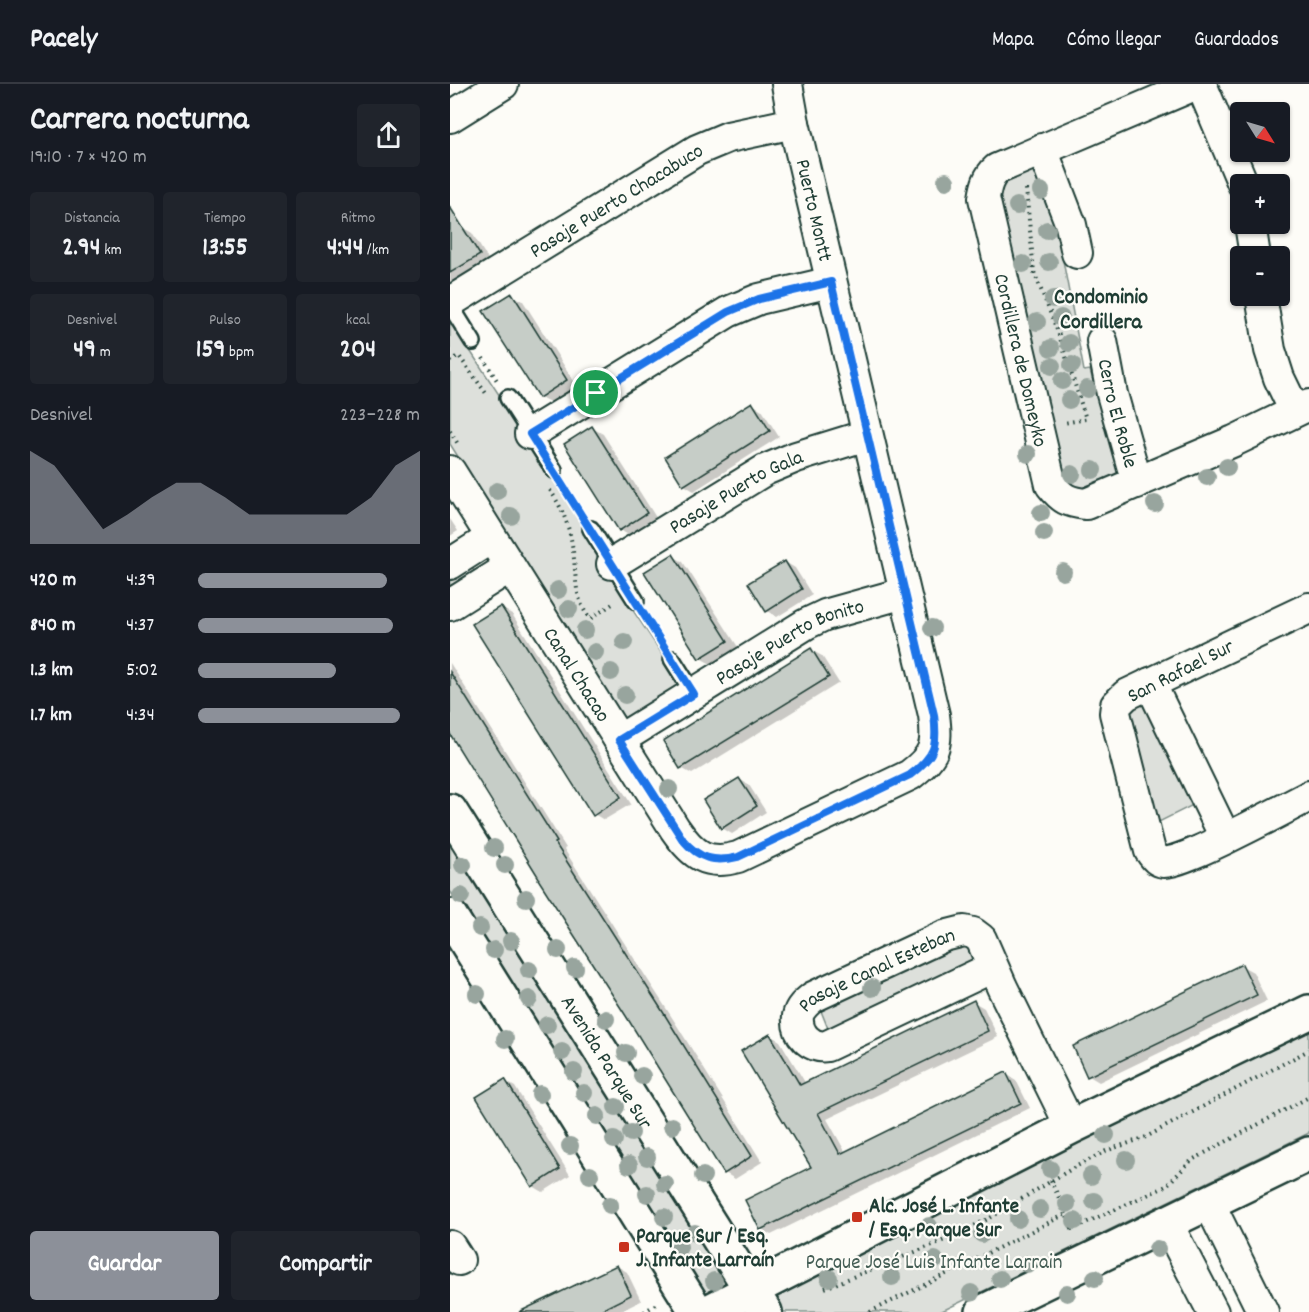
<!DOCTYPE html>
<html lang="es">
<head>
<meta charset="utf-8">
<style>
  body { margin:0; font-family:Dekko,sans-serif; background:#20242c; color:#f1f3f6; height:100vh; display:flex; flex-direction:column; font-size:22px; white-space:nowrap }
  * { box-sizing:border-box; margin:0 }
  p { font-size:20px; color:#9ea1a6 }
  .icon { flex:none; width:33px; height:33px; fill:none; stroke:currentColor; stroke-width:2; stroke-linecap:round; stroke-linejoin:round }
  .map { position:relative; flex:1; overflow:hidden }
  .drawer { display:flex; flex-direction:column; background:#171b24; width:450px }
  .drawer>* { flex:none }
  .needle { width:39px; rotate:127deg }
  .fabs { position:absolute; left:780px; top:18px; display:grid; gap:12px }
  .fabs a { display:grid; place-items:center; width:60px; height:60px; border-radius:6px; background:#171b24; box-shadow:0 2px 4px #0004; font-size:30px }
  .pin { position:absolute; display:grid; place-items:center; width:51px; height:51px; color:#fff; margin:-26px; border:3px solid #fff; border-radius:50%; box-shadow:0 2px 6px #0007 }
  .round { display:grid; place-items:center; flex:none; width:63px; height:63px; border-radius:6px; background:#20242c }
  .head { display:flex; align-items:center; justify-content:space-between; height:102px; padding:0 30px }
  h1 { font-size:33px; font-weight:700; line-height:45px }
  .figures { display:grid; grid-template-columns:repeat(3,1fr); gap:9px; height:102px; padding:6px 30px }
  .figures div { display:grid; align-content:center; border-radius:6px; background:#20242c; text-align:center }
  .figures b { font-size:26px; font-weight:700 }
  .figures small { font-size:16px; font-weight:400 }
  .figures p { font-size:16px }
  .chart { height:168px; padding:12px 30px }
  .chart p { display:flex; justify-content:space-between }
  .chart svg { width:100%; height:108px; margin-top:6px; fill:#8c9099; opacity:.7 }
  .cta { display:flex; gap:12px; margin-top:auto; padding:12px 30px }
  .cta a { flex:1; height:69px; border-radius:6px; background:#8c9099; color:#fff; font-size:24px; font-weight:700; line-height:69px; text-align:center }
  .cta a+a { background:#20242c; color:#f1f3f6 }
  ul { padding:0 30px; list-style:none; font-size:20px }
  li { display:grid; grid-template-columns:96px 72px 1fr; align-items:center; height:45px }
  li i { height:15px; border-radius:8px; background:#8c9099 }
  header { display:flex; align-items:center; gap:36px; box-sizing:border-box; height:84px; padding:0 30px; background:#171b24; border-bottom:2px solid #363941 }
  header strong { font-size:28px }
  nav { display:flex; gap:33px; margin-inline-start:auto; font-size:21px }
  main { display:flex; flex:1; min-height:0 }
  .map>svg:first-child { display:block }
  .green { fill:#dde0db; stroke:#7e8e88; stroke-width:1.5 }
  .shadow { fill:#0003 }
  .building { fill:#c6cdc7; stroke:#1f3d34; stroke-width:1.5 }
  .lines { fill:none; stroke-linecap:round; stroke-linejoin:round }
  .lane-casing { stroke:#1f3d34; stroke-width:20 }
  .street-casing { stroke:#1f3d34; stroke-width:34 }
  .secondary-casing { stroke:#1f3d34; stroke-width:38 }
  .path { stroke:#1f3d34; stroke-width:4; stroke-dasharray:1.5 4.5; stroke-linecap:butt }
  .lane { stroke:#fdfcf7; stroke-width:15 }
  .street { stroke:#fdfcf7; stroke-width:30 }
  .secondary { stroke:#fdfcf7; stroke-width:33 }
  .tree { fill:#98a59e }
  .route-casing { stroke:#fff; stroke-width:12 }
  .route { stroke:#1a73e8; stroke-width:8 }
  .poi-dot { fill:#c8321e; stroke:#fdfcf7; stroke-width:2 }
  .labels { text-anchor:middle; stroke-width:4.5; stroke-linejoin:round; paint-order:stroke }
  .street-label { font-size:21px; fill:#1f3d34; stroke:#fdfcf7 }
  .poi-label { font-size:21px; font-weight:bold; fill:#1f3d34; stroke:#fdfcf7; text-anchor:start }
  .park-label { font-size:21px; fill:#455e55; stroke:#fdfcf7 }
  .neighbourhood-label { font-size:22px; font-weight:bold; fill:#1f3d34; stroke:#fdfcf7 }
</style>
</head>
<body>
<header>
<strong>Pacely</strong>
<nav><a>Mapa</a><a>Cómo llegar</a><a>Guardados</a></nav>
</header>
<main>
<section class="drawer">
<div class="head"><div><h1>Carrera nocturna</h1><p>19:10 · 7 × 420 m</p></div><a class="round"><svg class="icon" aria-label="share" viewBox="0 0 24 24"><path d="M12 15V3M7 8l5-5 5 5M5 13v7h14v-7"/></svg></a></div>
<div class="figures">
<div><p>Distancia</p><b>2.94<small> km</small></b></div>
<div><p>Tiempo</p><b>13:55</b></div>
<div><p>Ritmo</p><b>4:44<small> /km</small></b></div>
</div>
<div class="figures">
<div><p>Desnivel</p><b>49<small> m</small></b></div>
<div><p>Pulso</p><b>159<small> bpm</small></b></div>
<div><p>kcal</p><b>204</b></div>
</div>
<div class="chart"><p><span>Desnivel</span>223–228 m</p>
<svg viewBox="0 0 160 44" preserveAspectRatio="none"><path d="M0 44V6L10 12L20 25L30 38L40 32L50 25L60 19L70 19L80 25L90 32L100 32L110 32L120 32L130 32L140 25L150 12L160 6V44z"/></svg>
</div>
<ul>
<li><b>420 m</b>4:39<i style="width:85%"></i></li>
<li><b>840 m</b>4:37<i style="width:88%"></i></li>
<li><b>1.3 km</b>5:02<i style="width:62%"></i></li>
<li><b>1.7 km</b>4:34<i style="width:91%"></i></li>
</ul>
<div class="cta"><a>Guardar</a><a>Compartir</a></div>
</section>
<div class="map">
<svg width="859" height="1228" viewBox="0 0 859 1228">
  <rect width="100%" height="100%" fill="#fdfcf7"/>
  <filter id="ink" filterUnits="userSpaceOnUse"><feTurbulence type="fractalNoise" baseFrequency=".0167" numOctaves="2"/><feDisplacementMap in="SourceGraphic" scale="12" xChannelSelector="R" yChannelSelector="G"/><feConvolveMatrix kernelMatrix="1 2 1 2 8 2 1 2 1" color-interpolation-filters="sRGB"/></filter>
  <g filter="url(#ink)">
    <!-- green -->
    <g class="green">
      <polygon points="589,76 607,145 634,287 640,286 670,397 635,411 615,405 545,99"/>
      <polygon points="0,236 132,437 162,487 174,513 233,601 174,636 0,360"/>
      <polygon points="20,480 28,494 0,511 0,492"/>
      <polygon points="693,617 745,720 705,740 679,622"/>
      <polygon points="0,751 279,1195 277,1203 262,1213 252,1207 0,807"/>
      <polygon points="516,853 526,883 379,947 367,917"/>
      <polygon points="859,944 859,1049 490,1228 268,1228"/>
    </g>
    <!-- shadow -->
    <g class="shadow">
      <polygon points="12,143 22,149 39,177 0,202 0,151"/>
      <polygon points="62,211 73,217 127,302 100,318 90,313"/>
      <polygon points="302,320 312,326 329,353 244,407 234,401"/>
      <polygon points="142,344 153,350 207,435 180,452 170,446"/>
      <polygon points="0,435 8,447 0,452"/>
      <polygon points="223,472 233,478 288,563 261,580 250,574"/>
      <polygon points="335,478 345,484 362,511 327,533 317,527"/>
      <polygon points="51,524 62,530 181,720 154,736 144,730"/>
      <polygon points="361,566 372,572 389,599 242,690 231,684 215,657"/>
      <polygon points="0,579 116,764 114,765 223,935 312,1078 285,1095 275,1089 0,648"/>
      <polygon points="289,695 299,701 316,728 282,750 272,744"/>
      <polygon points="792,882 803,888 817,917 649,998 639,992"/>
      <polygon points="524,918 534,924 548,953 377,1035 396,1069 556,990 566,996 580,1024 321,1151 311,1145 363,1084 320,951 330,957 356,1000"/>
      <polygon points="55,997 65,1003 120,1091 93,1108 83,1102"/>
      <polygon points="167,1182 177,1188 191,1217 169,1228 72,1228"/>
    </g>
    <!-- building -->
    <g class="building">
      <polygon points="0,123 30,171 0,189"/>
      <polygon points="62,209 117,296 89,314 33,227"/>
      <polygon points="302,318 320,347 233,402 215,373"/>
      <polygon points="142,342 197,429 169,447 114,360"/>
      <polygon points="223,470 278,557 249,575 194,488"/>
      <polygon points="335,477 352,505 316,528 298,499"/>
      <polygon points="51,522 171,713 143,732 22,540"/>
      <polygon points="361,564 379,593 230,685 213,657"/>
      <polygon points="0,588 107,758 105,759 213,928 302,1072 274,1090 176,932 88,795 89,794 0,650"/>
      <polygon points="289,694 307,722 271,745 253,716"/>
      <polygon points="792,880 807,911 637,993 623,962"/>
      <polygon points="524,916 538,947 368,1029 390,1070 556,988 571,1019 310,1146 295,1116 361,1083 291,967 320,950 350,1001"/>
      <polygon points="55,995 110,1085 82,1103 26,1013"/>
      <polygon points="167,1181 181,1211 147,1228 69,1228"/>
    </g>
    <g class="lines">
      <defs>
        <g id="lane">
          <polyline points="0,221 23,258"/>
          <polyline points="58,314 104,386"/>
          <polyline points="141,445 186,517"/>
          <polyline points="222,575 244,610"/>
        </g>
        <g id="street">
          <path id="s1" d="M 747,0 L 547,85 C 538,93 536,102 534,114 L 601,401 C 612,415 618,418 636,420 L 784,357 L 859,321"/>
          <polyline points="751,0 793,100"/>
          <polyline points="0,33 53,0"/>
          <polyline points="592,65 621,141 627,169"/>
          <polyline points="800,140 805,172"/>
          <polyline points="811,212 820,266 829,294 845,327"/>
          <path id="s2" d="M 0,218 L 247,66 L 278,53 L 344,39"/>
          <path id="s3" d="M 652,257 L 662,310 L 687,399"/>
          <polyline points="80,350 278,228 309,215 381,198"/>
          <path id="s4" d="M 0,387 L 225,745 C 243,771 257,782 288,773 L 460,691 C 485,672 488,662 484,631 L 344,39 L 337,0"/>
          <polyline points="0,480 41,454"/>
          <path id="s5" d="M 162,480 L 315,386 L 346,373 L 417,351"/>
          <polyline points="0,521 60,483"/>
          <path d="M 859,524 L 676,611 L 666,621 L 665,629 L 700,767 C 704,772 706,777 714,778 C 732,780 836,724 859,712"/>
          <polyline points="700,599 775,753"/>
          <path id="s6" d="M 169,656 L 356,540 L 375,531 L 454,509"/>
          <path id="s7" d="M 543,883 L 377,962 C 361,965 346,950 348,932 C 350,923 357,918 363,913 L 494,852 L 514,847 L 523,849 L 531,855 L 552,903 L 621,1043"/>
          <polyline points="759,1119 813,1228"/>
          <polyline points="717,1139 763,1228"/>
          <polyline points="0,1162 9,1176"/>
        </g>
        <g id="secondary">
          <path id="s8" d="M 0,727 L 315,1228"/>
          <polyline points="0,832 247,1228"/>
          <polyline points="258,1228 621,1043 859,928"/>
          <polyline points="533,1228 859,1070"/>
        </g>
      </defs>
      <!-- lane casing -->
      <use href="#lane" class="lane-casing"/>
      <!-- street casing -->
      <use href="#street" class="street-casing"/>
      <!-- secondary casing -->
      <use href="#secondary" class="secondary-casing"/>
      <!-- path -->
      <g class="path">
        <polyline points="576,105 584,188 609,251 636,335 614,339"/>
        <polyline points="33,274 48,298"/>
        <polyline points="0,277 9,272 38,312"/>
        <polyline points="0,347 8,360"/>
        <polyline points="114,402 130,429"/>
        <path d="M 100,406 C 113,425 120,444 123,467 C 127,494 123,512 140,535 L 164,519"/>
        <polyline points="196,533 212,560"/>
        <polyline points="601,1096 616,1130"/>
        <polyline points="375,1204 495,1156 540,1134 623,1084 656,1067 696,1053 859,966"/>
        <polyline points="194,1228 208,1219"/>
        <polyline points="420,1228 616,1130 622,1145 708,1106 716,1102 742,1076 859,1013"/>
      </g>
      <!-- lane -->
      <use href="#lane" class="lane"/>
      <!-- street -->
      <use href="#street" class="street"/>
      <!-- secondary -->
      <use href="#secondary" class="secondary"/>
    </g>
    <!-- trees -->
    <g class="tree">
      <circle cx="496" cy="97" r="9"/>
      <circle cx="591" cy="107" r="9"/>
      <circle cx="567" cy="122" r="9"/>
      <circle cx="597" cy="146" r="9"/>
      <circle cx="599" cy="178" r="9"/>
      <circle cx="573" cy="180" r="9"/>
      <circle cx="603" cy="215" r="9"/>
      <circle cx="611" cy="234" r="9"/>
      <circle cx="587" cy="238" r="9"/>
      <circle cx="619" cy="259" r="9"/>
      <circle cx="601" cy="264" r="9"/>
      <circle cx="622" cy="281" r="9"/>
      <circle cx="602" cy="282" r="9"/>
      <circle cx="612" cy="297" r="9"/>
      <circle cx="637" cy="305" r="9"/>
      <circle cx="619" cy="316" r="9"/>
      <circle cx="578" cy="370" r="9"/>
      <circle cx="777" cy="383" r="9"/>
      <circle cx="643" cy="386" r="9"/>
      <circle cx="622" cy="390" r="9"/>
      <circle cx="757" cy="393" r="9"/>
      <circle cx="47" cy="407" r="9"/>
      <circle cx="705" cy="420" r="9"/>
      <circle cx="591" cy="429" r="9"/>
      <circle cx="61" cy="432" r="9"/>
      <circle cx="594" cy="449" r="9"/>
      <circle cx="613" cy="488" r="9"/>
      <circle cx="108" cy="506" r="9"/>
      <circle cx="119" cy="525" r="9"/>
      <circle cx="482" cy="544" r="9"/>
      <circle cx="135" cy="546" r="9"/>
      <circle cx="174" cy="558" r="9"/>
      <circle cx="145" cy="568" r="9"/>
      <circle cx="161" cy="588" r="9"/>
      <circle cx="175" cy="611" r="9"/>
      <circle cx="219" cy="705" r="9"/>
      <circle cx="44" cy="764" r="9"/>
      <circle cx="13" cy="781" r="9"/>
      <circle cx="55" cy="781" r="9"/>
      <circle cx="11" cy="812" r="9"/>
      <circle cx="76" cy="814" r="9"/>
      <circle cx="30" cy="844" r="9"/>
      <circle cx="61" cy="857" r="9"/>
      <circle cx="44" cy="866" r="9"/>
      <circle cx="108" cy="866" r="9"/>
      <circle cx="125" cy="884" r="9"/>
      <circle cx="79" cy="886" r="9"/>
      <circle cx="422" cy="904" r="9"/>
      <circle cx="27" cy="910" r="9"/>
      <circle cx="79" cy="915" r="9"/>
      <circle cx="156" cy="935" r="9"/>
      <circle cx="97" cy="941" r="9"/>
      <circle cx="55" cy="955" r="9"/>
      <circle cx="112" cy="968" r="9"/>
      <circle cx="176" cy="969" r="9"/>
      <circle cx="124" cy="988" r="9"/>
      <circle cx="192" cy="992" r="9"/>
      <circle cx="134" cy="1009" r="9"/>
      <circle cx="90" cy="1010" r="9"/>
      <circle cx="166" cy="1023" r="9"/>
      <circle cx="147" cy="1032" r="9"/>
      <circle cx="222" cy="1042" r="9"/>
      <circle cx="181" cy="1049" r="9"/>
      <circle cx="656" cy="1051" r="9"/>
      <circle cx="164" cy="1056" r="9"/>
      <circle cx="120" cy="1062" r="9"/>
      <circle cx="197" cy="1073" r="9"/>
      <circle cx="676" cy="1076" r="9"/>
      <circle cx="179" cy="1081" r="9"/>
      <circle cx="600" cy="1085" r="9"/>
      <circle cx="140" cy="1091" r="9"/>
      <circle cx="253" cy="1092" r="9"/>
      <circle cx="641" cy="1092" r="9"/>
      <circle cx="215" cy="1100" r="9"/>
      <circle cx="197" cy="1110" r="9"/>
      <circle cx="644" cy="1117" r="9"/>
      <circle cx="617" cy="1120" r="9"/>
      <circle cx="160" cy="1121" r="9"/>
      <circle cx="590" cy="1125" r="9"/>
      <circle cx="214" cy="1133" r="9"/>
      <circle cx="568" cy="1135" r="9"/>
      <circle cx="625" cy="1137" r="9"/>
      <circle cx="479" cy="1142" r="9"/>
      <circle cx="245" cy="1149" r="9"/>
      <circle cx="532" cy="1150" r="9"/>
      <circle cx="229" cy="1163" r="9"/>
      <circle cx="707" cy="1165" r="9"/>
      <circle cx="485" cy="1176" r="9"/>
      <circle cx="577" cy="1180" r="9"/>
      <circle cx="442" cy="1193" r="9"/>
      <circle cx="379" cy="1194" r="9"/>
      <circle cx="645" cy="1194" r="9"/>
      <circle cx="550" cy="1195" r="9"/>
      <circle cx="264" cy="1197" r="9"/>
      <circle cx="521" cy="1209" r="9"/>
      <circle cx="617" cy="1209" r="9"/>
    </g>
  </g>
  <g class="lines" filter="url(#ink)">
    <defs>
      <path id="route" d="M 381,198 L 484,631 C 488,662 485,672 460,691 L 288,773 C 265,779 249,775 233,756 L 169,656 L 244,610 L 80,350 L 278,228 L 309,215 Z"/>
    </defs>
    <!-- route casing -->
    <use href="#route" class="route-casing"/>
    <!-- route -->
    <use href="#route" class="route"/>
  </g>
  <!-- markers -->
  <g class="poi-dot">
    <rect x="401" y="1127" width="12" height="12" rx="3"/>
    <rect x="168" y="1157" width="12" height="12" rx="3"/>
  </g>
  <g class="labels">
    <!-- street labels -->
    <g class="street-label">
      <text dy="7" stroke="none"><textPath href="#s2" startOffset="195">Pasaje Puerto Chacabuco</textPath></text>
      <text transform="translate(365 126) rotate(77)" y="7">Puerto Montt</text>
      <text dy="7" stroke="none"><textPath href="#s1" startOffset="416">Cordillera de Domeyko</textPath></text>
      <text dy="7" stroke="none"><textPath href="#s3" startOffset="74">Cerro El Roble</textPath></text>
      <text dy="7" stroke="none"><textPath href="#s5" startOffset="144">Pasaje Puerto Gala</textPath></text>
      <text dy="7" stroke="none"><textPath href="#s6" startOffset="198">Pasaje Puerto Bonito</textPath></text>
      <text transform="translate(730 586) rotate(-27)" y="7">San Rafael Sur</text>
      <text dy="7" stroke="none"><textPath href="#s4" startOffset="240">Canal Chacao</textPath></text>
      <text dy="7" stroke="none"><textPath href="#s7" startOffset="326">Pasaje Canal Esteban</textPath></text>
      <text dy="7" stroke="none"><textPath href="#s8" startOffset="296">Avenida Parque Sur</textPath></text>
    </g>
    <!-- poi labels -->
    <g class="poi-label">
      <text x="419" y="1128">Alc. José L. Infante<tspan x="419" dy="24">/ Esq. Parque Sur</tspan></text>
      <text x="186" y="1158">Parque Sur / Esq.<tspan x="186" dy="24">J. Infante Larraín</tspan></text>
    </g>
    <!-- park labels -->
    <g class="park-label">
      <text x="484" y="1184">Parque José Luis Infante Larrain</text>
    </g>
    <!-- neighbourhood labels -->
    <g class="neighbourhood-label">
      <text x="651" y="219">Condominio<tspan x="651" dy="25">Cordillera</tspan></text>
    </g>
  </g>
</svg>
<div class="fabs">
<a><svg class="needle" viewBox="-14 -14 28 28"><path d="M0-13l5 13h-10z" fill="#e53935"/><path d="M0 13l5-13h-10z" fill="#9ea1a6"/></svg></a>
<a>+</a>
<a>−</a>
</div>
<div class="pin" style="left:146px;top:309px;background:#1e9e55"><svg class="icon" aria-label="arrive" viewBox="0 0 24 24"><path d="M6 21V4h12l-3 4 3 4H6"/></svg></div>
</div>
</main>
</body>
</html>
